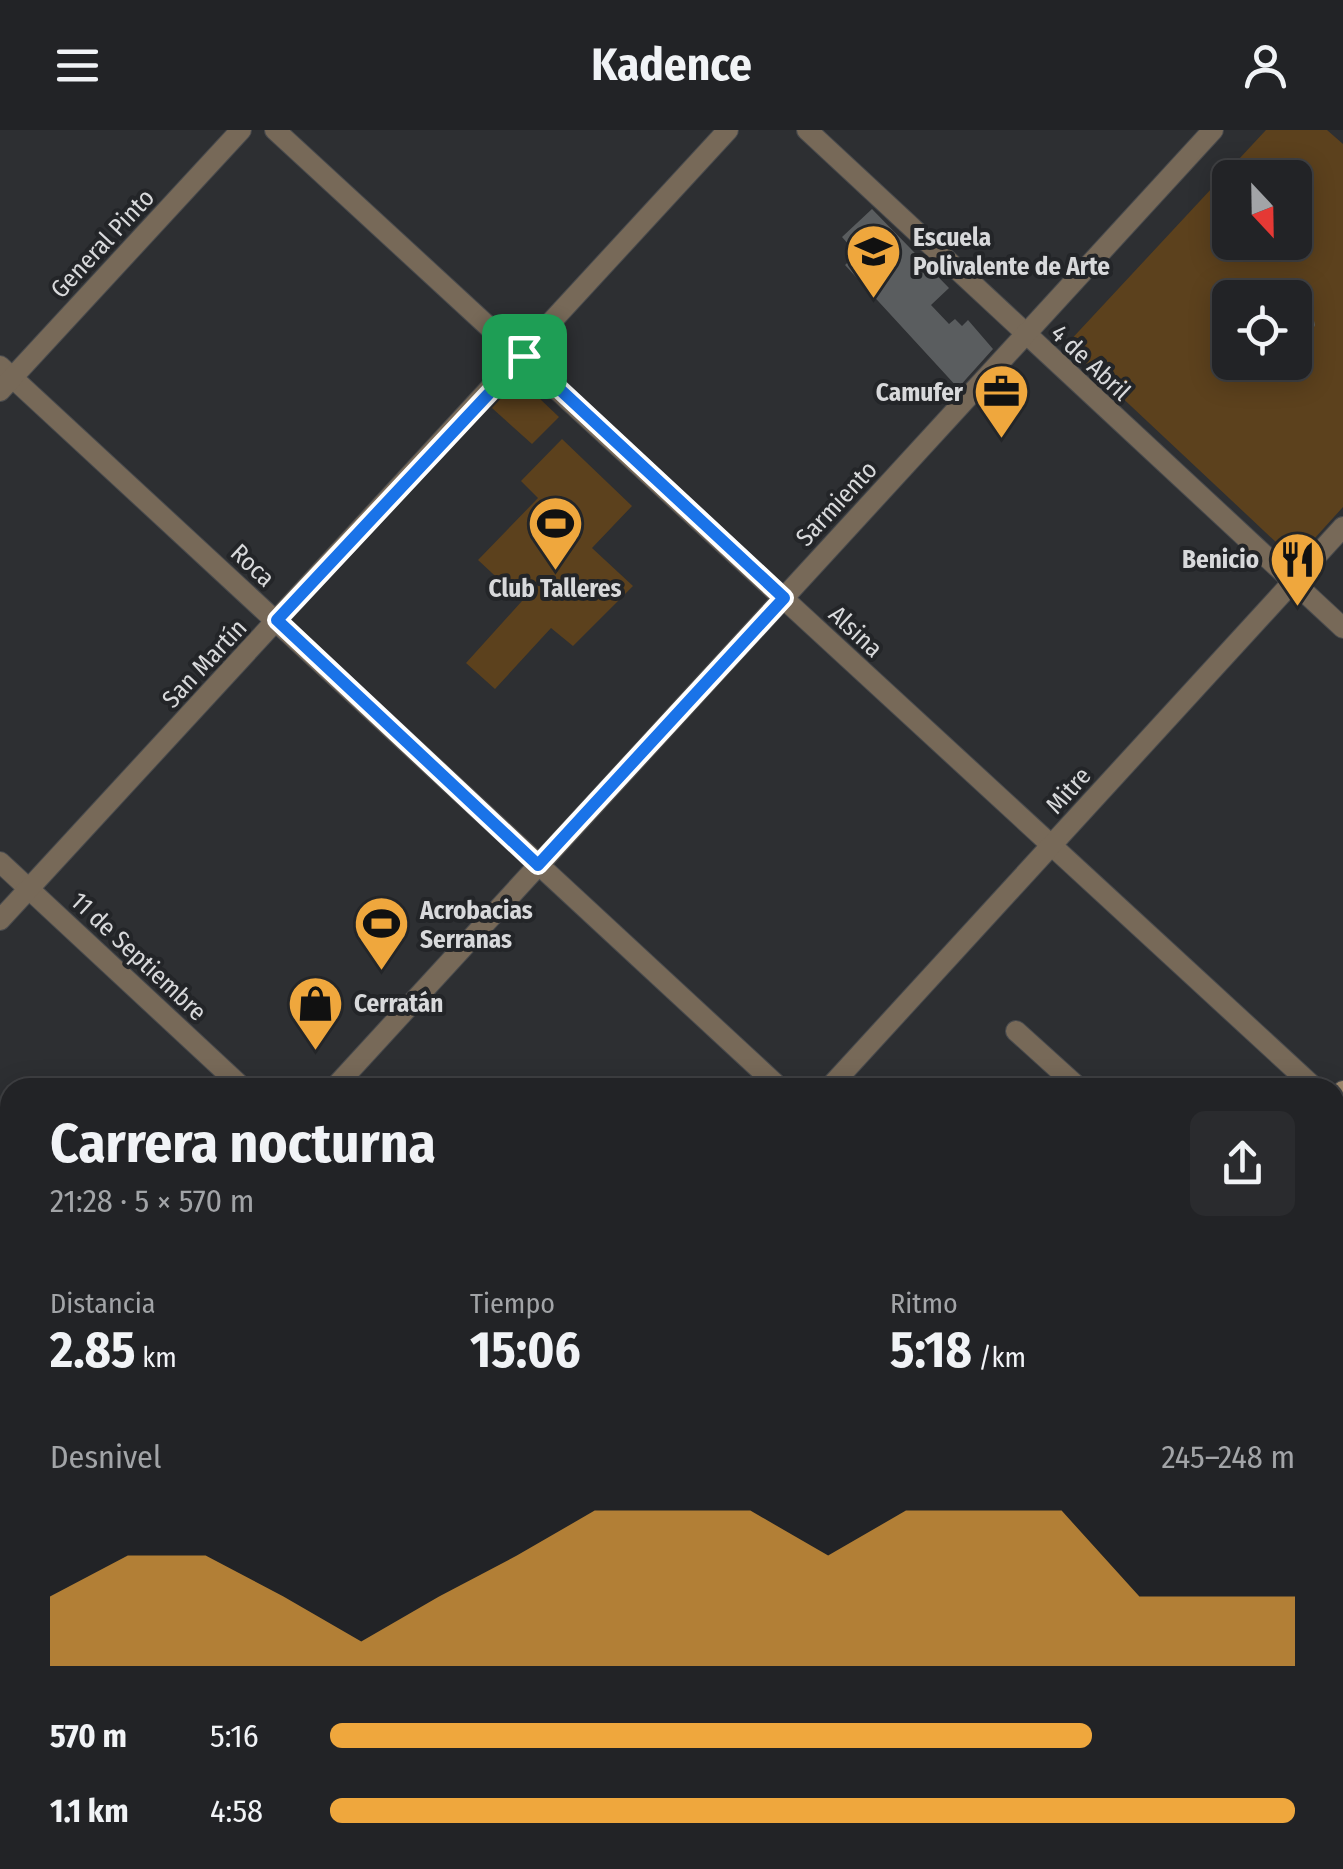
<!DOCTYPE html>
<html lang="es">
<head>
<meta charset="utf-8">
<style>
  body { margin:0; font-family:"Fira Sans Condensed",sans-serif; background:#2a2b2e; color:#f1f3f6; height:100vh; display:flex; flex-direction:column; font-size:38px; white-space:nowrap }
  * { box-sizing:border-box; margin:0 }
  p { font-size:32px; color:#a2a4a7 }
  .icon { flex:none; width:55px; height:55px; fill:none; stroke:currentColor; stroke-width:2; stroke-linecap:round; stroke-linejoin:round }
  .map { position:relative; flex:1; overflow:hidden }
  .sheet { position:absolute; left:0px; top:948px; width:1345px; height:792px; display:flex; flex-direction:column; background:#222326; border-radius:30px 30px 0 0; box-shadow:0 5px 25px #0003,0 0 0 2px #3f4043 }
  .sheet>* { flex:none }
  .needle { width:65px; rotate:158deg }
  .controls { position:absolute; left:1212px; top:30px; display:grid; gap:20px }
  .controls a { display:grid; place-items:center; width:100px; height:100px; border-radius:15px; background:#222326; box-shadow:0 5px 25px #0003,0 0 0 2px #3f4043; font-size:50px }
  .pin { position:absolute; display:grid; place-items:center; width:85px; height:85px; color:#fff; margin:-42px; border-radius:20px; box-shadow:0 5px 15px #0006 }
  .round { display:grid; place-items:center; flex:none; width:105px; height:105px; border-radius:15px; background:#2a2b2e }
  .head { display:flex; align-items:center; justify-content:space-between; height:170px; padding:0 50px }
  h1 { font-size:55px; font-weight:700; line-height:75px }
  .stats { display:grid; grid-template-columns:repeat(3,1fr); gap:15px; height:170px; padding:10px 50px }
  .stats div { display:grid; align-content:center }
  .stats b { font-size:50px; font-weight:700 }
  .stats small { font-size:28px; font-weight:400 }
  .stats p { font-size:28px }
  .chart { height:280px; padding:20px 50px }
  .chart p { display:flex; justify-content:space-between }
  .chart svg { width:100%; height:180px; margin-top:10px; fill:#efa73d; opacity:.7 }
  ul { padding:0 50px; list-style:none; font-size:32px }
  li { display:grid; grid-template-columns:160px 120px 1fr; align-items:center; height:75px }
  li i { height:25px; border-radius:12px; background:#efa73d }
  header { display:flex; justify-content:space-between; align-items:center; height:130px; padding:0 50px; background:#222326; font-size:45px; font-weight:700 }
  .map>svg:first-child { display:block }
  .green { fill:#5c411d; fill-rule:evenodd }
  .building { fill:#5a5d5f }
  .lines { fill:none; stroke-linecap:round; stroke-linejoin:round }
  .street-casing { stroke:#484a4d; stroke-width:22 }
  .secondary-casing { stroke:#484a4d; stroke-width:22 }
  .street { stroke:#776958; stroke-width:20 }
  .secondary { stroke:#9f896e; stroke-width:20 }
  .route-casing { stroke:#fff; stroke-width:20 }
  .route { stroke:#1a73e8; stroke-width:12 }
  .labels { text-anchor:middle; stroke-width:8; stroke-linejoin:round; paint-order:stroke }
  .poi-label { font-size:25px; font-weight:bold; fill:#d8d9db; stroke:#232528; text-anchor:start }
  .street-label { font-size:25px; fill:#d8d9db; stroke:#232528 }
</style>
</head>
<body>
<header><svg class="icon" aria-label="menu" viewBox="0 0 24 24"><path d="M4 6h16M4 12h16M4 18h16"/></svg>Kadence<svg class="icon" aria-label="person" viewBox="0 0 24 24"><circle cx="12" cy="8" r="4"/><path d="M4 21q1-7 8-7t8 7"/></svg></header>
<div class="map">
<svg width="1343" height="1739" viewBox="0 0 1343 1739">
  <rect width="100%" height="100%" fill="#2d2f32"/>
  <!-- green -->
  <g class="green">
    <path d="M 1266,0 L 1327,0 L 1343,14 L 1343,377 L 1295,430 L 1066,215 ZM 1230,48 L 1295,48 L 1295,112 L 1230,112 ZM 1230,168 L 1295,168 L 1295,232 L 1230,232 Z"/>
    <polygon points="519,249 559,287 532,314 492,278"/>
    <polygon points="562,309 632,376 592,418 633,456 573,516 551,498 495,559 466,533 522,471 478,430 538,368 521,351"/>
  </g>
  <!-- building -->
  <g class="building">
    <polygon points="872,79 949,158 931,175 949,194 955,189 962,196 968,190 993,219 958,258 845,135 857,124 842,107"/>
    <polygon points="1295,169 1312,182 1315,195 1309,208 1295,219"/>
  </g>
  <g class="lines">
    <defs>
      <g id="street">
        <polyline points="275,0 1315,958"/>
        <polyline points="807,0 1343,498"/>
        <polyline points="0,236 780,958"/>
        <polyline points="0,261 241,0"/>
        <polyline points="0,732 243,958"/>
        <polyline points="0,790 728,0"/>
        <polyline points="1016,901 1079,958"/>
        <polyline points="334,958 1213,0"/>
        <polyline points="829,958 1343,397"/>
        <polyline points="1335,976 1343,984"/>
        <polyline points="0,1230 10,1239"/>
        <polyline points="0,1321 10,1310"/>
        <polyline points="1335,1471 1343,1478"/>
        <polyline points="1335,1531 1343,1523"/>
        <polyline points="0,1719 10,1728"/>
        <polyline points="541,1730 551,1739"/>
        <polyline points="1079,1730 1088,1739"/>
        <polyline points="112,1739 120,1730"/>
        <polyline points="1144,1739 1152,1730"/>
      </g>
      <g id="secondary">
        <polyline points="1335,970 1343,961"/>
        <polyline points="627,1739 635,1730"/>
      </g>
    </defs>
    <!-- street casing -->
    <use href="#street" class="street-casing"/>
    <!-- secondary casing -->
    <use href="#secondary" class="secondary-casing"/>
    <!-- street -->
    <use href="#street" class="street"/>
    <!-- secondary -->
    <use href="#secondary" class="secondary"/>
  </g>
  <g class="lines">
    <defs>
      <polygon id="route" points="524,226 784,468 538,735 277,490"/>
    </defs>
    <!-- route casing -->
    <use href="#route" class="route-casing"/>
    <!-- route -->
    <use href="#route" class="route"/>
  </g>
  <!-- icons -->
  <defs>
    <symbol id="school-pin" viewBox="-11 -11 22 30"><path d="M0 17L-7.5 6A9.5 9.5 0 1 1 7.5 6Z" fill="#efa73d" stroke="#232528"/><path d="M0-5L7-2L0 1L-7-2ZM-4 1L0 2.5L4 1V4Q0 6-4 4Z" fill="#111"/></symbol>
    <symbol id="office-pin" viewBox="-11 -11 22 30"><path d="M0 17L-7.5 6A9.5 9.5 0 1 1 7.5 6Z" fill="#efa73d" stroke="#232528"/><path d="M-6-3h4V-5.5h4V-3h4V5H-6ZM-1-4.5V-3h2v-1.5ZM-6 0V1H6V0Z" fill="#111"/></symbol>
    <symbol id="stadium-pin" viewBox="-11 -11 22 30"><path d="M0 17L-7.5 6A9.5 9.5 0 1 1 7.5 6Z" fill="#efa73d" stroke="#232528"/><path d="M0-5a6.5 5 0 1 0 0 10a6.5 5 0 1 0 0-10ZM-3.5-1.8h7v3.6h-7Z" fill="#111"/></symbol>
    <symbol id="restaurant-pin" viewBox="-11 -11 22 30"><path d="M0 17L-7.5 6A9.5 9.5 0 1 1 7.5 6Z" fill="#efa73d" stroke="#232528"/><path d="M-5-6h1v4h1v-4h1v4h1v-4h1v5L-1.5 .5V6h-2V.5L-5-1ZM5-6V6H3V1.5H1.5Q1.5-4 5-6Z" fill="#111"/></symbol>
    <symbol id="shop-pin" viewBox="-11 -11 22 30"><path d="M0 17L-7.5 6A9.5 9.5 0 1 1 7.5 6Z" fill="#efa73d" stroke="#232528"/><path d="M-5-2.5h2.3a2.7 3.5 0 0 1 5.4 0H5L5.5 6h-11ZM-1.5-2.5h3a1.5 2.3 0 0 0-3 0Z" fill="#111"/></symbol>
  </defs>
  <g fill-rule="evenodd">
    <use href="#school-pin" x="842" y="90" width="63" height="86"/>
    <use href="#office-pin" x="970" y="230" width="63" height="86"/>
    <use href="#stadium-pin" x="524" y="362" width="63" height="86"/>
    <use href="#restaurant-pin" x="1266" y="398" width="63" height="86"/>
    <use href="#stadium-pin" x="350" y="762" width="63" height="86"/>
    <use href="#shop-pin" x="284" y="842" width="63" height="86"/>
  </g>
  <g class="labels">
    <!-- poi labels -->
    <g class="poi-label">
      <text x="913" y="116">Escuela<tspan x="913" dy="29">Polivalente de Arte</tspan></text>
      <text x="963" y="271" text-anchor="end">Camufer</text>
      <text x="1259" y="438" text-anchor="end">Benicio</text>
      <text x="555" y="467" text-anchor="middle">Club Talleres</text>
      <text x="420" y="789">Acrobacias<tspan x="420" dy="29">Serranas</tspan></text>
      <text x="354" y="882">Cerratán</text>
    </g>
    <!-- street labels -->
    <g class="street-label">
      <text transform="translate(102 113) rotate(-47)" y="9">General Pinto</text>
      <text transform="translate(1091 232) rotate(43)" y="9">4 de Abril</text>
      <text transform="translate(836 373) rotate(-47)" y="9">Sarmiento</text>
      <text transform="translate(253 435) rotate(43)" y="9">Roca</text>
      <text transform="translate(856 501) rotate(43)" y="9">Alsina</text>
      <text transform="translate(204 533) rotate(-47)" y="9">San Martín</text>
      <text transform="translate(1068 660) rotate(-48)" y="9">Mitre</text>
      <text transform="translate(139 826) rotate(43)" y="9">11 de Septiembre</text>
    </g>
  </g>
</svg>
<div class="controls">
<a><svg class="needle" viewBox="-14 -14 28 28"><path d="M0-13l5 13h-10z" fill="#e53935"/><path d="M0 13l5-13h-10z" fill="#a2a4a7"/></svg></a>
<a><svg class="icon" aria-label="locate" viewBox="0 0 24 24"><circle cx="12" cy="12" r="6"/><path d="M12 2v4M12 18v4M2 12h4M18 12h4"/></svg></a>
</div>
<div class="pin" style="left:524px;top:226px;background:#1e9e55"><svg class="icon" aria-label="arrive" viewBox="0 0 24 24"><path d="M6 21V4h12l-3 4 3 4H6"/></svg></div>
<section class="sheet">
<div class="head"><div><h1>Carrera nocturna</h1><p>21:28 · 5 × 570 m</p></div><a class="round"><svg class="icon" aria-label="share" viewBox="0 0 24 24"><path d="M12 15V3M7 8l5-5 5 5M5 13v7h14v-7"/></svg></a></div>
<div class="stats">
<div><p>Distancia</p><b>2.85<small> km</small></b></div>
<div><p>Tiempo</p><b>15:06</b></div>
<div><p>Ritmo</p><b>5:18<small> /km</small></b></div>
</div>
<div class="chart"><p><span>Desnivel</span>245–248 m</p>
<svg viewBox="0 0 160 44" preserveAspectRatio="none"><path d="M0 44V27L10 17L20 17L30 27L40 38L50 27L60 17L70 6L80 6L90 6L100 17L110 6L120 6L130 6L140 27L150 27L160 27V44z"/></svg>
</div>
<ul>
<li><b>570 m</b>5:16<i style="width:79%"></i></li>
<li><b>1.1 km</b>4:58<i style="width:100%"></i></li>
</ul>
</section>
</div>
</body>
</html>
